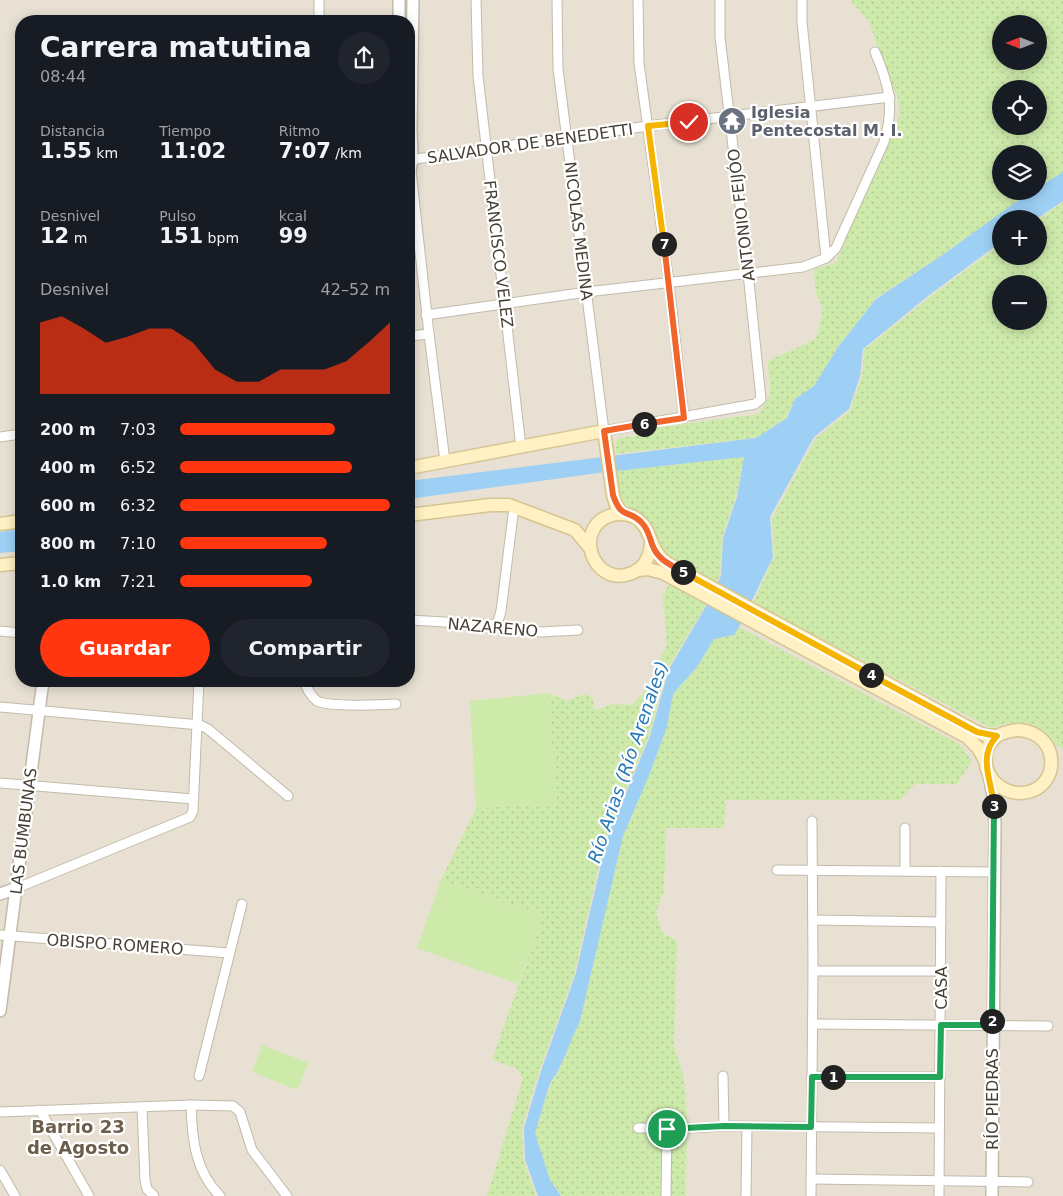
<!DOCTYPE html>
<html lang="es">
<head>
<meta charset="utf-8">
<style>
  body { margin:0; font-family:"DejaVu Sans",sans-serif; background:#20242c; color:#f1f3f6; height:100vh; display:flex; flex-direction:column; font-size:19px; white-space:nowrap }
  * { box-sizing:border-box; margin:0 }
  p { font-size:16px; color:#9ea1a6 }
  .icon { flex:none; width:28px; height:28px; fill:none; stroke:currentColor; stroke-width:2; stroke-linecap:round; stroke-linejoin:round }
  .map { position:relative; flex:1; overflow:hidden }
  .drawer { position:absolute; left:15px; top:15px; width:400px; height:672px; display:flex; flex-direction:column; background:#171b24; border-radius:20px; box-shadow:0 2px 12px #0003 }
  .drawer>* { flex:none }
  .needle { width:32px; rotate:270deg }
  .tools { position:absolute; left:992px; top:15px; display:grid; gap:10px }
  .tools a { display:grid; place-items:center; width:55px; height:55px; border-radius:50%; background:#171b24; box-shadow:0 2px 12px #0003; font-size:25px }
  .pin { position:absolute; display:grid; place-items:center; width:42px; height:42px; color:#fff; margin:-21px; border:2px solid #fff; border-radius:50%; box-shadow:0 1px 5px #0007 }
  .km { position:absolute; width:25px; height:25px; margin:-12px; border-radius:50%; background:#222; color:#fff; font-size:14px; line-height:25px; text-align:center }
  .round { display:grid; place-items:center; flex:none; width:52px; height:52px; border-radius:26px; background:#20242c }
  .head { display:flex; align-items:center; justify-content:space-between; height:85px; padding:0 25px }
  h1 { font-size:28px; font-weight:600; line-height:38px }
  .figures { display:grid; grid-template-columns:repeat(3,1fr); gap:8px; height:85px; padding:5px 25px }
  .figures div { display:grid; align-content:center }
  .figures b { font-size:21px; font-weight:600 }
  .figures small { font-size:14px; font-weight:400 }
  .figures p { font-size:14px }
  .chart { height:140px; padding:10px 25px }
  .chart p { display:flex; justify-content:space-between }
  .chart svg { width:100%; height:90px; margin-top:5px; fill:#ff3610; opacity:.7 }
  .primary-button { display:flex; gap:10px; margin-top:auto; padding:10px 25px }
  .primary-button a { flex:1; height:58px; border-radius:30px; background:#ff3610; color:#fff; font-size:20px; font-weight:600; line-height:58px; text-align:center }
  .primary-button a+a { background:#20242c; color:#f1f3f6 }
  ul { padding:0 25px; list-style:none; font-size:16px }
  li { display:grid; grid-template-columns:80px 60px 1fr; align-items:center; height:38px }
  li i { height:12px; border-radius:6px; background:#ff3610 }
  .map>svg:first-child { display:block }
  .residential { fill:#e8e1d3; fill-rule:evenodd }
  .green { fill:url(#green-dots); fill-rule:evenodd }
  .pitch { fill:#cdeaab }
  .water { fill:#9dd0f4 }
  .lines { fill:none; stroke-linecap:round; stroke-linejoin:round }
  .minor-casing { stroke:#c2baaa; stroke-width:11 }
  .tertiary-casing { stroke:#c2baaa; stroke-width:14 }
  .secondary-casing { stroke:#d6c492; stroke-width:15 }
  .minor { stroke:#fff; stroke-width:9 }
  .tertiary { stroke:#fff; stroke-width:11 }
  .secondary { stroke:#fff1c3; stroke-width:12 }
  .split-1-casing { stroke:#fff; stroke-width:10 }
  .split-2-casing { stroke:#fff; stroke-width:10 }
  .split-3-casing { stroke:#fff; stroke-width:10 }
  .split-4-casing { stroke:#fff; stroke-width:10 }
  .split-5-casing { stroke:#fff; stroke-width:10 }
  .split-6-casing { stroke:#fff; stroke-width:10 }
  .split-7-casing { stroke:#fff; stroke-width:10 }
  .split-8-casing { stroke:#fff; stroke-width:10 }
  .split-1 { stroke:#22a559; stroke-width:6 }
  .split-2 { stroke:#22a559; stroke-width:6 }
  .split-3 { stroke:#22a559; stroke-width:6 }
  .split-4 { stroke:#f5b400; stroke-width:6 }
  .split-5 { stroke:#f5b400; stroke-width:6 }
  .split-6 { stroke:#f0652b; stroke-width:6 }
  .split-7 { stroke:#f0652b; stroke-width:6 }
  .split-8 { stroke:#f5b400; stroke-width:6 }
  .labels { text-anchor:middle; stroke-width:4.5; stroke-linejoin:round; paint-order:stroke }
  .worship-label { font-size:16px; font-weight:bold; fill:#5b616d; stroke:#fff; text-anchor:start }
  .street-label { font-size:16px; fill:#463f34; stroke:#fff }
  .water-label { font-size:18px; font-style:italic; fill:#277ab8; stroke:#fff }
  .neighbourhood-label { font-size:18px; font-weight:bold; fill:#6a5d4b; stroke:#fff }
</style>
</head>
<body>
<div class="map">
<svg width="1063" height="1196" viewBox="0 0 1063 1196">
  <defs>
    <pattern id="green-dots" width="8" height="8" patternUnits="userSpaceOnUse" patternTransform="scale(1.25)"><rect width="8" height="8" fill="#cdeaab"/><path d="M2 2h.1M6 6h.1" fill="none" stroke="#b1ca94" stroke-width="1.8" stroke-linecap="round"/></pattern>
  </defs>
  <rect width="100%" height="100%" fill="#f3efe5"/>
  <!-- residential -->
  <path class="residential" d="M 0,0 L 1063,0 L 1063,1196 L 0,1196 ZM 21,21 L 409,21 L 409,681 L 21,681 ZM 1001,24 L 1039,24 L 1039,61 L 1001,61 ZM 1001,89 L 1039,89 L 1039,126 L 1001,126 ZM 1001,154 L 1039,154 L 1039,191 L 1001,191 ZM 1001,219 L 1039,219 L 1039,256 L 1001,256 ZM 1001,284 L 1039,284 L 1039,321 L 1001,321 Z"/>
  <!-- green -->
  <g class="green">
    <path d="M 850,0 L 1063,0 L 1063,172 L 1039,187 L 1039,154 L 1001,154 L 1001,191 L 1032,191 L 944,254 L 876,298 L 838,347 L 814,386 L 795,399 L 786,418 L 756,438 L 615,454 L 616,441 L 619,438 L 641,435 L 654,428 L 759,414 L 770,395 L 768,361 L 816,339 L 823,310 L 815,290 L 814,269 L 836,263 L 900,114 L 897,93 L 891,88 L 869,21 ZM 1001,24 L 1039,24 L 1039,61 L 1001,61 ZM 1001,89 L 1039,89 L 1039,126 L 1001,126 Z"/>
    <path d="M 1063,202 L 1063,749 C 1055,745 1052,740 1046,734 C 1030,717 1010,722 991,728 L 753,603 L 774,557 L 772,518 L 816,438 L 850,411 L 862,376 L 864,350 L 930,297 L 1001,244 L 1001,256 L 1039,256 L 1039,219 ZM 1001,284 L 1039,284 L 1039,321 L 1001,321 Z"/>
    <polygon points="744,457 736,497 722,538 720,575 703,610 667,669 649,736 605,838 575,972 539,1072 522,1127 523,1159 536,1196 487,1196 523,1078 516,1068 492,1060 543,916 441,880 476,808 557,803 548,693 567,701 584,694 592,697 595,710 613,704 632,705 648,688 667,644 663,596 679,563 664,554 659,549 651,523 624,503 620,494 617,471"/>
    <path d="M 739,627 L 959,744 L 972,761 L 957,784 L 915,784 L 900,800 L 726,800 L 724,828 L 666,828 L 664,891 L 656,912 L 662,933 L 677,941 L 674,1046 L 684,1078 L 687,1118 L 686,1196 L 562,1196 L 550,1180 L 535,1133 L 551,1083 C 563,1068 570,1039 580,1021 L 623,836 L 648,778 L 667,727 L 673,694 L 697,668 L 714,639 L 734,635 Z"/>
  </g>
  <!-- pitch -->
  <g class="pitch">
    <polygon points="548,693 557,803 476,808 470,701"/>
    <polygon points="441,880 543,916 518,984 417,948"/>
    <polygon points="262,1045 308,1063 297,1090 252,1072"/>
  </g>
  <!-- water -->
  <g class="water">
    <path d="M 1063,172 L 1063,201 L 1036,219 L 1001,219 L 1001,242 L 928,296 L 863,349 L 860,376 L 849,409 L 814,437 L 770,517 L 773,557 L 739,627 L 734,635 L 714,639 L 697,667 L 673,694 L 667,727 L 648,778 L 623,836 L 580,1021 C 570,1040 563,1067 550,1083 L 535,1133 L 550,1180 L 561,1196 L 538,1196 L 525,1159 L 524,1128 L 541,1071 L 576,973 L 607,838 L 650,736 L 669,669 L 705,608 L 721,576 L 723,538 L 737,497 L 744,457 L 598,473 L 409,499 L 409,481 L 756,438 L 787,418 L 795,399 L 814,386 L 838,347 L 876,299 L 944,254 L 1016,202 L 1033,191 L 1039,191 L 1039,187 Z"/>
    <polygon points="21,529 21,551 0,553 0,532"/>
  </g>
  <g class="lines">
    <defs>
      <g id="minor">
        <polyline points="476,0 478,76 521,447"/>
        <polyline points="557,0 558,69 604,431 755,404 761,399 748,273 720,37 720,0"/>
        <polyline points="638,0 639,63 669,283 684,418"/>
        <polyline points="802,0 802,22 826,258"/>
        <polyline points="319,21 319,0"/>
        <polyline points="409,160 648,126 890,97"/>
        <polyline points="411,171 429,334 445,461"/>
        <path d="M 426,315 L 587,292 L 803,267 L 826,258 L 836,248 L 884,142 C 895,106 889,85 875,52"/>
        <polyline points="409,336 429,334"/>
        <polyline points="0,437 21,434"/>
        <polyline points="409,620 497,625 541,632 578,630"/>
        <polyline points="497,625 501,611 514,507"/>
        <polyline points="0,631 21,633"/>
        <path d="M 304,681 C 307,688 310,696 317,701 C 328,707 381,705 396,704"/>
        <polyline points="0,707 200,725 208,729 288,796"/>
        <polyline points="0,783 193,799"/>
        <polyline points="777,870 993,872"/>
        <polyline points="905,871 905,828"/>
        <polyline points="17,888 190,817 193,811 199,681"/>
        <polyline points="813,920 941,922"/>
        <polyline points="0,935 229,953"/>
        <polyline points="813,971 940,971"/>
        <polyline points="812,1024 1048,1026"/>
        <polyline points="199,1076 242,904"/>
        <polyline points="723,1076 724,1126"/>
        <polyline points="812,1077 940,1077"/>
        <path d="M 191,1105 C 192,1139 195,1171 220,1196"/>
        <polyline points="142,1107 145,1180 147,1189 154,1196"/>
        <polyline points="40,1110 89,1196"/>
        <polyline points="0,1112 191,1105 233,1106 240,1112 252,1150 287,1196"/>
        <polyline points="638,1128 691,1128 724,1126 939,1128"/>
        <polyline points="0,1170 15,1196"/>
        <polyline points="811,1179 1028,1182"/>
        <polyline points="666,1196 667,1129"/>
        <polyline points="746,1196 747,1127"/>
        <polyline points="811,1196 813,971 812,821"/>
        <polyline points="939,1196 941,871"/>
      </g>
      <g id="tertiary">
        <polyline points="399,21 399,0"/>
        <polyline points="409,176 412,160 411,128 413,0"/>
        <polyline points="989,775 993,796 995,822 992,1196"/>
        <polyline points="0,894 17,888"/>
        <polyline points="0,1011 43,681"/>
      </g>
      <g id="secondary">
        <polyline points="409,468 604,431 613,495 616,505 623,514"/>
        <polyline points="409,515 490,505 509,505 575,530 590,548"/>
        <polyline points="0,524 21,521"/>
        <path d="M 651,543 C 650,556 645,568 632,573 C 593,589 571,527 612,515 C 620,513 628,514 634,517 C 654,528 647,549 667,563 L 977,732 L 985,735 L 997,736"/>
        <polyline points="0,565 21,563"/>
        <polyline points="637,570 648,569 663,573 967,737 978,748 986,762"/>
        <path d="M 1018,730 C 1062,732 1062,791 1021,793 C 991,794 972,756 996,737 C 1002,732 1011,731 1018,730 Z"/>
      </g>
    </defs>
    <!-- minor casing -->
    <use href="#minor" class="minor-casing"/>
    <!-- tertiary casing -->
    <use href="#tertiary" class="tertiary-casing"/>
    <!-- secondary casing -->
    <use href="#secondary" class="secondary-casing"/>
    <!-- minor -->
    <use href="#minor" class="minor"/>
    <!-- tertiary -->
    <use href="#tertiary" class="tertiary"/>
    <!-- secondary -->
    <use href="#secondary" class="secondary"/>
  </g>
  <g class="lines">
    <defs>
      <polyline id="split-1" points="667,1129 724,1126 811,1127 812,1077 833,1077"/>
      <polyline id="split-2" points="833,1077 940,1077 941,1025 992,1025 992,1021"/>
      <polyline id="split-3" points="992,1021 994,806"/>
      <path id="split-4" d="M 871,675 L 977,732 L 997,736 C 977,756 992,782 994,806"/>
      <polyline id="split-5" points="683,572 871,675"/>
      <path id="split-6" d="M 644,424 L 604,431 L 613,495 C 622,521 628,508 642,523 C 648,529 649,536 652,544 C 657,559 669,564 683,572"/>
      <polyline id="split-7" points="644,424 684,418 664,244"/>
      <polyline id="split-8" points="664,244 648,126 689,122"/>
    </defs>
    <!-- split-1 casing -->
    <use href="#split-1" class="split-1-casing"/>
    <!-- split-2 casing -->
    <use href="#split-2" class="split-2-casing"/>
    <!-- split-3 casing -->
    <use href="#split-3" class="split-3-casing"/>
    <!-- split-4 casing -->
    <use href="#split-4" class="split-4-casing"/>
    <!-- split-5 casing -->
    <use href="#split-5" class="split-5-casing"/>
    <!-- split-6 casing -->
    <use href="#split-6" class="split-6-casing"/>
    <!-- split-7 casing -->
    <use href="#split-7" class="split-7-casing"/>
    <!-- split-8 casing -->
    <use href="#split-8" class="split-8-casing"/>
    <!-- split-1 -->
    <use href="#split-1" class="split-1"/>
    <!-- split-2 -->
    <use href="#split-2" class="split-2"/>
    <!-- split-3 -->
    <use href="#split-3" class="split-3"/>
    <!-- split-4 -->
    <use href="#split-4" class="split-4"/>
    <!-- split-5 -->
    <use href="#split-5" class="split-5"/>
    <!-- split-6 -->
    <use href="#split-6" class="split-6"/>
    <!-- split-7 -->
    <use href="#split-7" class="split-7"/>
    <!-- split-8 -->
    <use href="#split-8" class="split-8"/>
  </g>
  <!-- icons -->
  <defs>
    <symbol id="temple-disc" viewBox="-11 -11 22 22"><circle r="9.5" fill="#6b7280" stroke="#fff"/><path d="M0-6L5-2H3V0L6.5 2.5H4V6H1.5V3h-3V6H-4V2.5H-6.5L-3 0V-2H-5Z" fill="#fff"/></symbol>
  </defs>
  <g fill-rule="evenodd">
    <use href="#temple-disc" x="716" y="105" width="32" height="32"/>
  </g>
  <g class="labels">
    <!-- worship labels -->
    <g class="worship-label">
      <text x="751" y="118">Iglesia<tspan x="751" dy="18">Pentecostal M. I.</tspan></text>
    </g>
    <!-- street labels -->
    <g class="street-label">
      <text transform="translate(530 143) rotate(-8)" y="6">SALVADOR DE BENEDETTI</text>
      <text transform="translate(741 215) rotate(-97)" y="6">ANTONIO FEIJÓO</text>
      <text transform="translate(579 231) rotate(83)" y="6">NICOLAS MEDINA</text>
      <text transform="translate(499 254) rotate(83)" y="6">FRANCISCO VELEZ</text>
      <text transform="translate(493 627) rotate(5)" y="6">NAZARENO</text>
      <text transform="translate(23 831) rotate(-83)" y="6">LAS BUMBUNAS</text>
      <text transform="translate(115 944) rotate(4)" y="6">OBISPO ROMERO</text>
      <text transform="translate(941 988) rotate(-90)" y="6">CASA</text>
      <text transform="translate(992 1099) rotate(-90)" y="6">RÍO PIEDRAS</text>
    </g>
    <!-- water labels -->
    <g class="water-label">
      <text transform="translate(628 762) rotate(-71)" y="6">Río Arias (Río Arenales)</text>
    </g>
    <!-- neighbourhood labels -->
    <g class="neighbourhood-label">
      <text x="78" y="1133">Barrio 23<tspan x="78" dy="21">de Agosto</tspan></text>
    </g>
  </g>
</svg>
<div class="tools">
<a><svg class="needle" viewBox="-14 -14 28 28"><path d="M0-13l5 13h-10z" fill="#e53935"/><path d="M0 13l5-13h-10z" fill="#9ea1a6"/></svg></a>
<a><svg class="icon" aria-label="locate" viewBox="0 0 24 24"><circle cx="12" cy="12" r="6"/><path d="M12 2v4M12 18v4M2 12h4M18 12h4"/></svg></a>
<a><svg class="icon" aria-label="layers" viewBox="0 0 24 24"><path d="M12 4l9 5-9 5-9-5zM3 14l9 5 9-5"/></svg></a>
<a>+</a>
<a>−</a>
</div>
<div class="pin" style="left:667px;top:1129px;background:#1e9e55"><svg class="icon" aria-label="arrive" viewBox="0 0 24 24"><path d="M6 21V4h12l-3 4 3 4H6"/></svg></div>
<div class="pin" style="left:689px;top:122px;background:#d93025"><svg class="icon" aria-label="check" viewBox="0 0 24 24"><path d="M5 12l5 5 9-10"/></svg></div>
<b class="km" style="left:833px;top:1077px">1</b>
<b class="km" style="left:992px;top:1021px">2</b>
<b class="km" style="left:994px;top:806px">3</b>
<b class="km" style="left:871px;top:675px">4</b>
<b class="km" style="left:683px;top:572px">5</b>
<b class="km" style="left:644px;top:424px">6</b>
<b class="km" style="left:664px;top:244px">7</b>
<section class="drawer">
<div class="head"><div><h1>Carrera matutina</h1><p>08:44</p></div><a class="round"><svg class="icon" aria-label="share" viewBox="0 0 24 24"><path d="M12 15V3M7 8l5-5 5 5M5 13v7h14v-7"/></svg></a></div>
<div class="figures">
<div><p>Distancia</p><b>1.55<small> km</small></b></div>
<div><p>Tiempo</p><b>11:02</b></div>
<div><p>Ritmo</p><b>7:07<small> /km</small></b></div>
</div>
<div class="figures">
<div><p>Desnivel</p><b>12<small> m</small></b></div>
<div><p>Pulso</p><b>151<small> bpm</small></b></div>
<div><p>kcal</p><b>99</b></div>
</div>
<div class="chart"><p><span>Desnivel</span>42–52 m</p>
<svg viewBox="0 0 160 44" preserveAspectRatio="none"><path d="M0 44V9L10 6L20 12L30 19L40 16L50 12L60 12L70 19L80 32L90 38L100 38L110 32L120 32L130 32L140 28L150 19L160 9V44z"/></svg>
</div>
<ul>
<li><b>200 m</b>7:03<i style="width:74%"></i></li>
<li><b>400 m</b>6:52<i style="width:82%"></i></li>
<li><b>600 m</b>6:32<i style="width:100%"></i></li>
<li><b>800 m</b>7:10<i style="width:70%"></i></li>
<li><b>1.0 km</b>7:21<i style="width:63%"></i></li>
</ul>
<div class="primary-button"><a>Guardar</a><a>Compartir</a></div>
</section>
</div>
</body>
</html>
